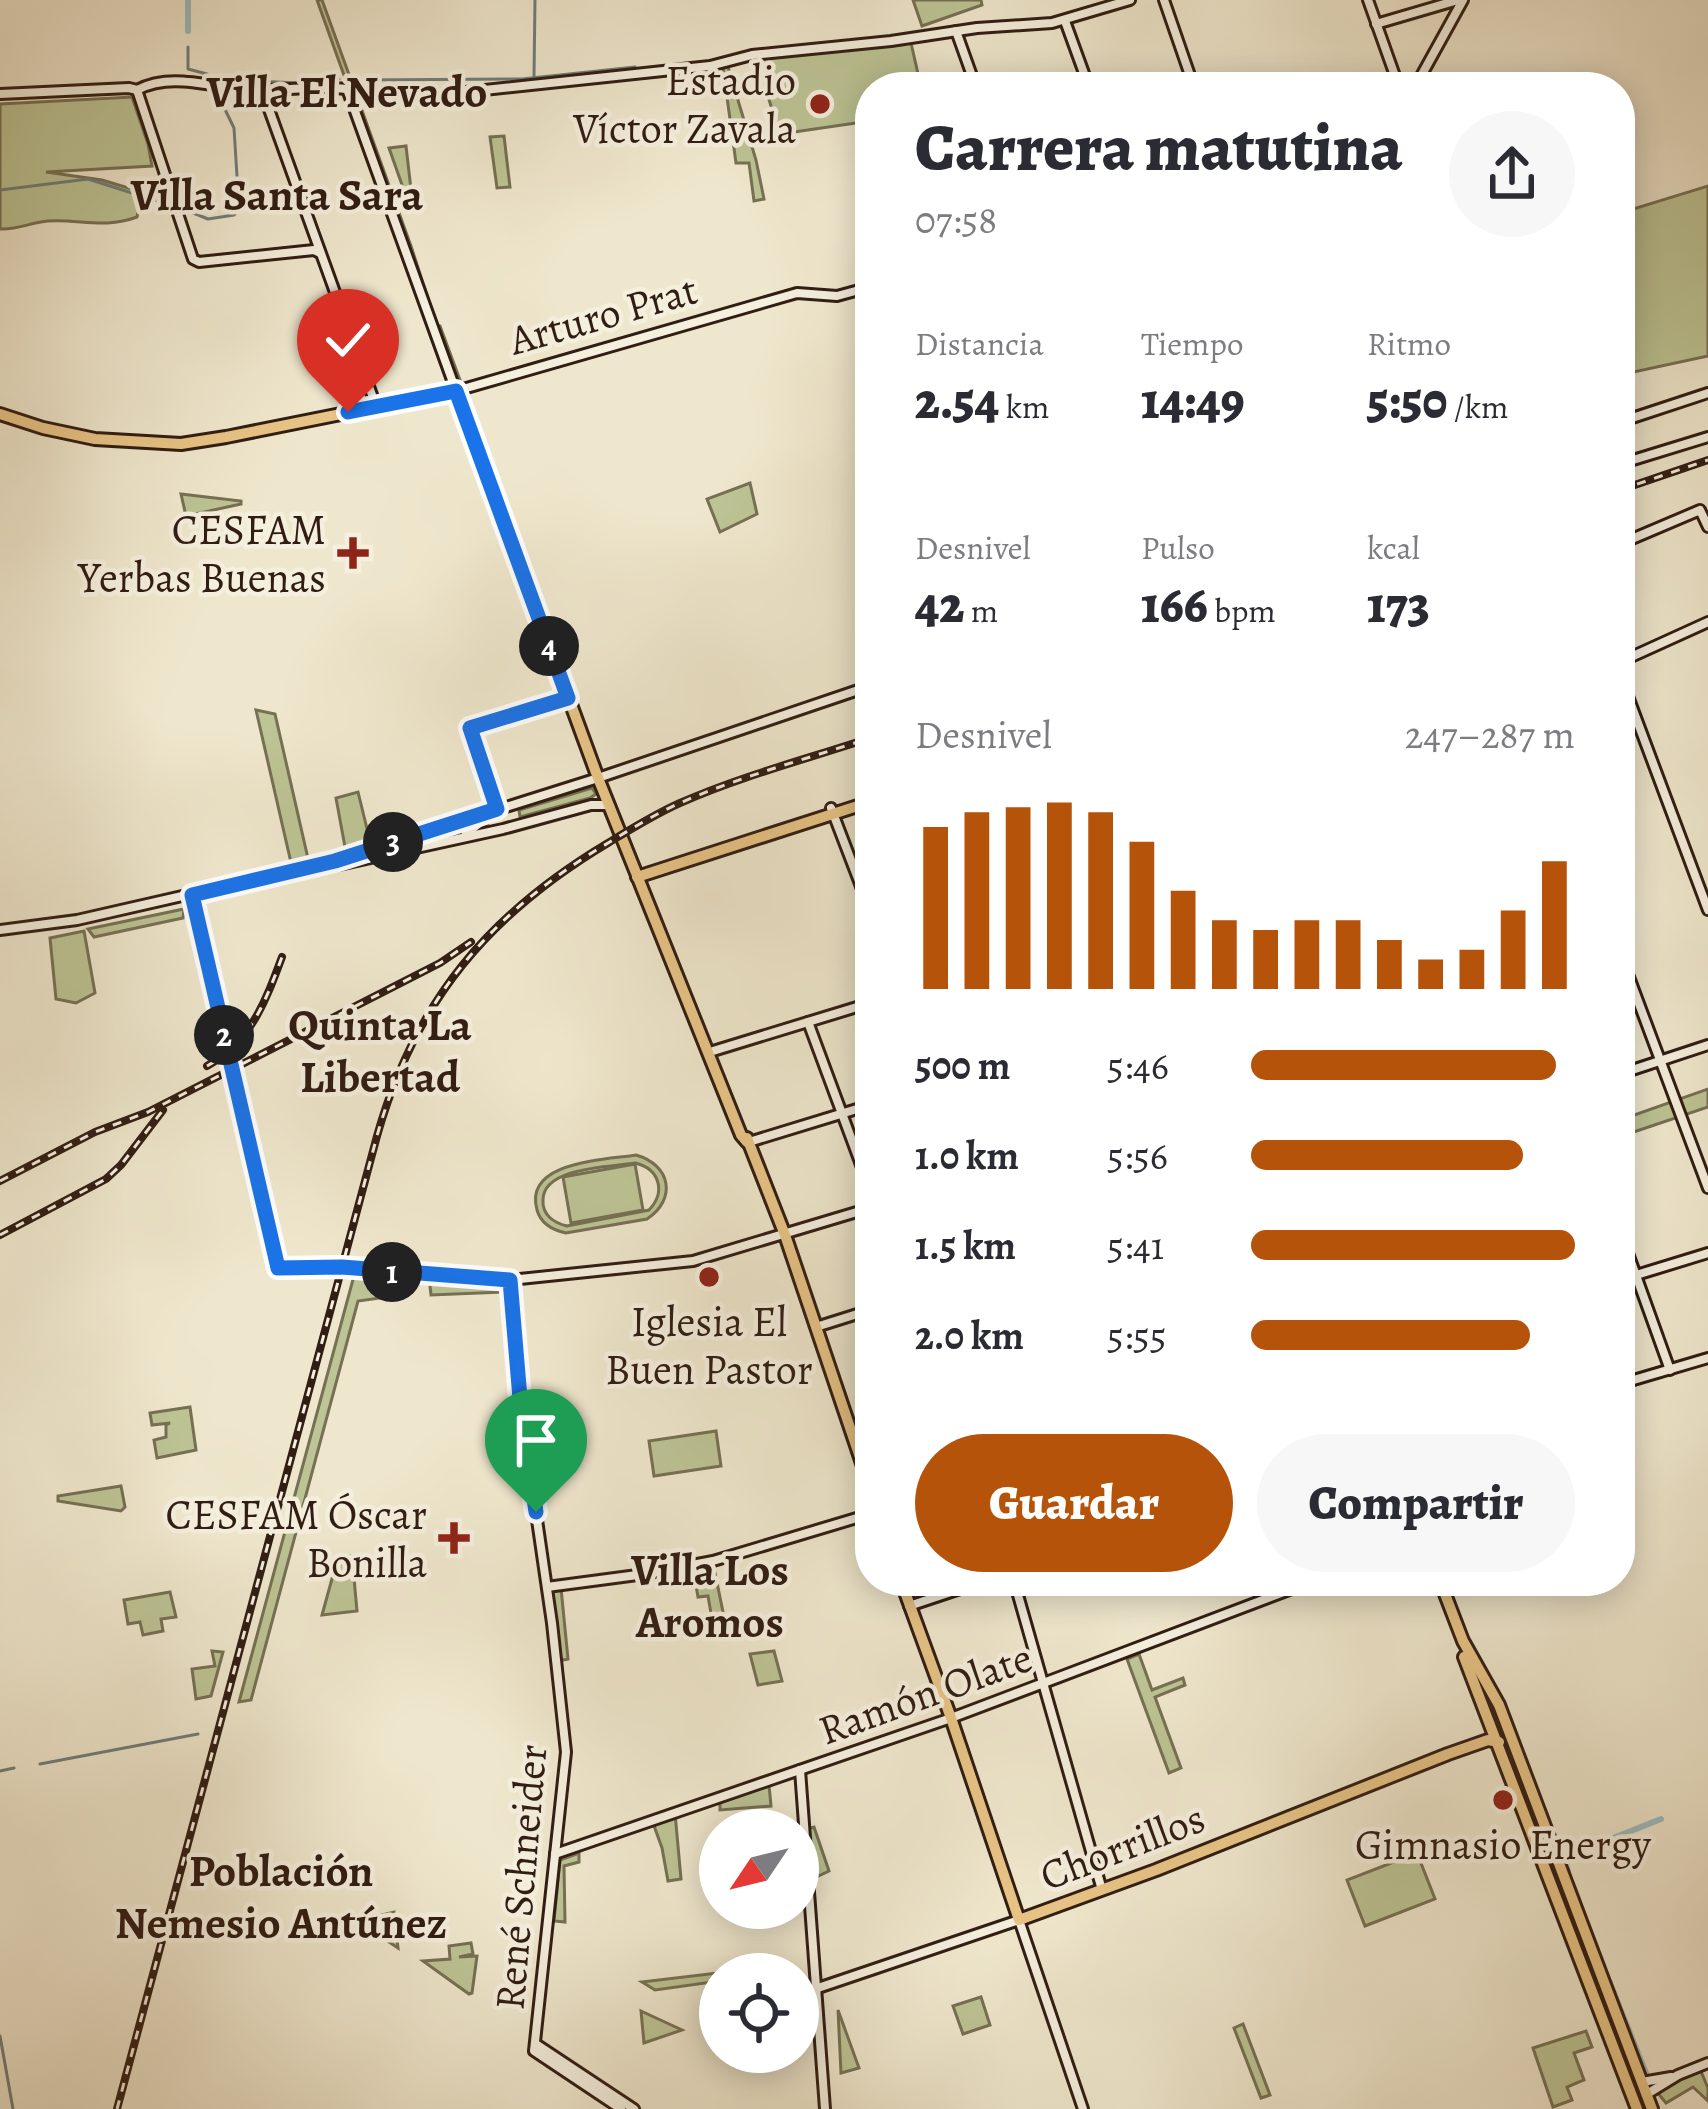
<!DOCTYPE html>
<html lang="es">
<head>
<meta charset="utf-8">
<style>
  body { margin:0; font-family:Alegreya,serif; background:#f7f7f7; color:#2b2b33; height:100vh; display:flex; flex-direction:column; font-size:45px; white-space:nowrap }
  * { box-sizing:border-box; margin:0 }
  p { font-size:39px; color:#7c7c81 }
  .icon { flex:none; width:66px; height:66px; fill:none; stroke:currentColor; stroke-width:2; stroke-linecap:round; stroke-linejoin:round }
  .map { position:relative; flex:1; overflow:hidden }
  .side { position:absolute; left:855px; top:72px; width:780px; height:1524px; display:flex; flex-direction:column; background:#fff; border-radius:48px; box-shadow:0 6px 30px #0003 }
  .side>* { flex:none }
  .needle { width:78px; rotate:235deg }
  .tools { position:absolute; left:699px; top:1809px; display:grid; gap:24px }
  .tools a { display:grid; place-items:center; width:120px; height:120px; border-radius:50%; background:#fff; box-shadow:0 6px 30px #0003; font-size:60px }
  .pin { position:absolute; display:grid; place-items:center; width:102px; height:102px; color:#fff; margin:-123px -51px; border-radius:50% 50% 50% 0; rotate:-45deg; box-shadow:0 0 12px #0007 }
  .pin .icon { rotate:45deg }
  .km { position:absolute; width:60px; height:60px; margin:-30px; border-radius:50%; background:#222; color:#fff; font-size:33px; line-height:60px; text-align:center }
  .round { display:grid; place-items:center; flex:none; width:126px; height:126px; border-radius:63px; background:#f7f7f7 }
  .overview { display:flex; align-items:center; justify-content:space-between; height:204px; padding:0 60px }
  h1 { font-size:66px; font-weight:800; line-height:90px }
  .figures { display:grid; grid-template-columns:repeat(3,1fr); gap:18px; height:204px; padding:12px 60px }
  .figures div { display:grid; align-content:center }
  .figures b { font-size:51px; font-weight:800 }
  .figures small { font-size:33px; font-weight:400 }
  .figures p { font-size:33px }
  .chart { height:336px; padding:24px 60px }
  .chart p { display:flex; justify-content:space-between }
  .chart svg { width:100%; height:216px; margin-top:12px; stroke:#b45309; stroke-width:6 }
  .cta { display:flex; gap:24px; margin-top:auto; padding:24px 60px }
  .cta a { flex:1; height:138px; border-radius:72px; background:#b45309; color:#fff; font-size:48px; font-weight:800; line-height:138px; text-align:center }
  .cta a+a { background:#f7f7f7; color:#2b2b33 }
  ul { padding:0 60px; list-style:none; font-size:39px }
  li { display:grid; grid-template-columns:192px 144px 1fr; align-items:center; height:90px }
  li i { height:30px; border-radius:15px; background:#b45309 }
  .map>svg:first-child { display:block }
  .green { fill:#bdc495; stroke:#767054; stroke-width:3; fill-rule:evenodd }
  .lines { fill:none; stroke-linecap:round; stroke-linejoin:round }
  .stream { stroke:#717e7b; stroke-width:3 }
  .canal { stroke:#9dbec1; stroke-width:6 }
  .secondary-casing { stroke:#301d13; stroke-width:14 }
  .primary-casing { stroke:#301d13; stroke-width:16 }
  .secondary { stroke:#f5efde; stroke-width:8 }
  .primary { stroke:#e8c486; stroke-width:10 }
  .rail-casing { stroke:#301d13; stroke-width:8 }
  .rail { stroke:#f5efde; stroke-width:3; stroke-dasharray:9; stroke-linecap:butt }
  .route-casing { stroke:#fff; stroke-width:24 }
  .route { stroke:#1a73e8; stroke-width:15 }
  .poi-dot { fill:#8f2418; stroke:#f5efde; stroke-width:4.5 }
  .labels { text-anchor:middle; stroke-width:9; stroke-linejoin:round; paint-order:stroke }
  .poi-label { font-size:42px; fill:#301d13; stroke:#f5efde; text-anchor:end }
  .street-label { font-size:42px; fill:#301d13; stroke:#f5efde }
  .neighbourhood-label { font-size:45px; font-weight:bold; fill:#301d13; stroke:#f5efde }
</style>
</head>
<body>
<div class="map">
<svg width="1708" height="2109" viewBox="0 0 1708 2109">
  <rect width="100%" height="100%" fill="#efe7cd"/>
  <filter id="stains"><feTurbulence type="fractalNoise" baseFrequency=".00167" numOctaves="4"/><feColorMatrix values="0 0 0 0 .2 0 0 0 0 .09 0 0 0 0 .02 0 0 0 .5 -.17"/></filter>
  <radialGradient id="worn" r=".72"><stop offset=".6" stop-color="#630" stop-opacity="0"/><stop offset="1" stop-color="#630" stop-opacity=".3"/></radialGradient>
  <!-- green -->
  <g class="green">
    <polygon points="317,0 322,0 411,246 437,326 440,326 463,388 457,390"/>
    <polygon points="913,0 981,0 982,5 922,26"/>
    <polygon points="911,43 921,87 870,87 870,121 780,134 756,59"/>
    <polygon points="728,67 756,160 764,199 754,201 749,163 736,163 723,68"/>
    <path d="M 132,97 L 148,144 L 152,166 L 46,172 L 102,180 L 142,192 L 137,217 C 104,229 81,219 48,221 C 32,222 18,230 0,229 L 0,104 Z"/>
    <polygon points="504,136 510,187 497,188 490,137"/>
    <polygon points="406,146 412,198 407,199 389,148"/>
    <polygon points="1708,186 1708,356 1620,375 1620,213"/>
    <polygon points="750,483 757,514 720,532 707,499"/>
    <polygon points="181,494 241,501 241,504 186,516"/>
    <polygon points="256,710 275,714 309,863 292,867"/>
    <polygon points="592,788 596,794 590,798 520,817 519,810"/>
    <polygon points="358,792 370,841 345,847 336,798"/>
    <polygon points="184,909 183,918 94,937 88,929"/>
    <polygon points="84,931 95,993 76,1003 56,999 50,938"/>
    <polygon points="1708,1089 1708,1107 1622,1136 1620,1120"/>
    <path d="M 636,1155 C 671,1165 677,1199 647,1219 L 566,1233 C 552,1230 541,1224 537,1210 C 523,1161 606,1160 636,1155 ZM 635,1163 C 660,1169 666,1192 649,1210 L 567,1226 C 554,1223 542,1215 543,1200 C 543,1167 611,1167 635,1163 Z"/>
    <polygon points="635,1164 643,1210 571,1223 563,1177"/>
    <polygon points="355,1272 385,1273 387,1297 358,1301 251,1700 239,1702"/>
    <polygon points="429,1277 503,1285 503,1292 431,1295"/>
    <polygon points="190,1407 196,1450 157,1458 154,1440 166,1437 166,1425 170,1423 152,1425 150,1413"/>
    <polygon points="716,1431 721,1466 654,1476 649,1441"/>
    <polygon points="121,1486 125,1507 121,1511 58,1501 58,1496"/>
    <polygon points="352,1556 357,1611 322,1615 338,1557"/>
    <polygon points="713,1563 725,1622 713,1625 708,1596 698,1597 693,1568"/>
    <polygon points="561,1588 568,1659 559,1661 549,1589"/>
    <polygon points="170,1592 176,1617 161,1619 163,1631 143,1635 140,1622 128,1624 124,1600"/>
    <polygon points="212,1651 223,1652 211,1696 196,1699 192,1669 215,1666"/>
    <polygon points="774,1651 782,1681 758,1685 750,1654"/>
    <polygon points="1139,1654 1152,1690 1183,1678 1185,1685 1155,1697 1181,1768 1169,1773 1127,1659"/>
    <polygon points="1498,1734 1505,1736 1561,1880 1556,1879"/>
    <polygon points="769,1785 771,1806 720,1810 720,1801"/>
    <polygon points="675,1813 681,1879 668,1881 662,1848 653,1823"/>
    <polygon points="814,1827 829,1871 812,1879 807,1829"/>
    <polygon points="579,1853 579,1862 564,1866 565,1922 554,1921 560,1860"/>
    <polygon points="1417,1853 1435,1899 1365,1926 1347,1880"/>
    <polygon points="1565,1887 1640,2090 1636,2092 1557,1889"/>
    <polygon points="394,1912 398,1948 357,1921"/>
    <polygon points="471,1943 473,1954 459,1957 477,1956 472,1993 469,1994 423,1961 450,1959 449,1946"/>
    <polygon points="734,1971 736,1974 720,1974 720,1981 655,1990 642,1982"/>
    <polygon points="981,1997 990,2025 963,2034 953,2006"/>
    <polygon points="838,2010 859,2068 841,2073"/>
    <polygon points="641,2011 682,2030 644,2043"/>
    <polygon points="1243,2024 1270,2095 1261,2098 1234,2028"/>
    <polygon points="1586,2031 1592,2047 1574,2053 1584,2080 1567,2087 1572,2100 1553,2107 1533,2048"/>
    <polygon points="1700,2069 1708,2088 1708,2101 1693,2087 1666,2103 1657,2092"/>
  </g>
  <g class="lines">
    <!-- stream -->
    <g class="stream">
      <polyline points="188,47 188,69 207,74 212,79 298,83 339,79"/>
      <polyline points="534,76 535,0"/>
      <polyline points="360,80 522,79 635,67"/>
      <polyline points="0,190 88,179 170,205"/>
      <polyline points="181,208 208,219 234,215 239,209 234,128 217,93 216,80"/>
      <polyline points="40,1764 198,1734"/>
      <polyline points="0,1771 14,1768"/>
      <polyline points="0,2036 13,2109"/>
    </g>
    <!-- canal -->
    <g class="canal">
      <polyline points="188,31 188,0"/>
      <polyline points="1568,1871 1564,1860 1568,1856 1661,1819"/>
      <polyline points="1572,1883 1579,1902"/>
      <polyline points="1609,1981 1648,2078"/>
    </g>
    <defs>
      <g id="secondary">
        <polyline points="1164,0 1194,87"/>
        <polyline points="1368,0 1399,87"/>
        <polyline points="1065,21 1089,87"/>
        <polyline points="1376,24 1458,0"/>
        <polyline points="956,31 976,87"/>
        <polyline points="1415,87 1463,0"/>
        <polyline points="347,89 456,391 797,293 837,296 870,287"/>
        <path d="M 137,90 C 175,70 219,91 259,90 C 287,90 318,86 346,89 C 360,91 366,101 381,101 L 710,66 L 752,55 L 891,41 L 977,28 L 1052,23 L 1130,0"/>
        <polyline points="137,90 193,259 199,262 314,250 320,253"/>
        <polyline points="262,90 376,406"/>
        <polyline points="0,94 129,88 137,90"/>
        <polyline points="1620,422 1708,393"/>
        <polyline points="1620,464 1708,437"/>
        <polyline points="1620,544 1700,510 1708,527"/>
        <polyline points="1620,662 1708,622"/>
        <polyline points="1620,675 1708,910"/>
        <polyline points="831,808 870,910"/>
        <polyline points="497,809 470,728 568,698"/>
        <polyline points="466,834 496,810"/>
        <polyline points="248,885 503,829 591,805 608,805"/>
        <polyline points="192,895 278,1267 342,1267 510,1280 693,1261 870,1208"/>
        <polyline points="0,930 77,920 335,861 598,778 870,686"/>
        <polyline points="1620,953 1708,1188"/>
        <polyline points="808,1022 870,1189"/>
        <polyline points="713,1051 870,1003"/>
        <polyline points="1620,1074 1708,1045"/>
        <polyline points="749,1142 870,1105"/>
        <polyline points="1620,1231 1670,1370"/>
        <polyline points="510,1280 521,1410 552,1623 566,1752 534,2051 621,2109"/>
        <polyline points="1620,1280 1708,1253"/>
        <polyline points="816,1327 870,1310"/>
        <polyline points="1620,1384 1708,1358"/>
        <polyline points="1014,1581 1102,1890"/>
        <polyline points="547,1587 645,1574 713,1561 870,1514"/>
        <polyline points="909,1606 984,1581"/>
        <polyline points="800,1770 825,2109"/>
        <polyline points="555,1854 951,1718 1313,1581"/>
        <polyline points="815,1989 1019,1920 1083,2109"/>
        <polyline points="536,2044 634,2109"/>
        <polyline points="1642,2082 1671,2077"/>
        <polyline points="1647,2094 1678,2075 1708,2063"/>
      </g>
      <g id="primary">
        <polyline points="0,414 43,428 95,439 181,444 226,437 456,391 598,778 741,1135 747,1142"/>
        <polyline points="637,877 870,802"/>
        <polyline points="747,1138 785,1235 870,1487"/>
        <polyline points="901,1581 951,1718 1019,1920 1156,1870 1448,1754 1488,1740 1499,1742"/>
        <polyline points="1440,1581 1463,1641 1499,1705 1652,2109"/>
        <polyline points="1464,1657 1637,2109"/>
      </g>
    </defs>
    <!-- secondary casing -->
    <use href="#secondary" class="secondary-casing"/>
    <!-- primary casing -->
    <use href="#primary" class="primary-casing"/>
    <!-- secondary -->
    <use href="#secondary" class="secondary"/>
    <!-- primary -->
    <use href="#primary" class="primary"/>
    <defs>
      <g id="rail">
        <polyline points="1620,490 1708,460"/>
        <path d="M 207,1066 C 251,1041 265,1003 282,957"/>
        <polyline points="0,1181 95,1132 148,1112 440,963 471,942"/>
        <polyline points="0,1235 106,1179 121,1165 163,1110"/>
        <path d="M 117,2109 L 377,1136 C 415,1001 489,914 608,843 C 631,829 655,814 680,803 C 741,776 807,759 870,738"/>
      </g>
    </defs>
    <!-- rail casing -->
    <use href="#rail" class="rail-casing"/>
    <!-- rail -->
    <use href="#rail" class="rail"/>
  </g>
  <g class="lines">
    <defs>
      <polyline id="route" points="348,412 456,391 568,698 470,728 497,809 335,861 192,895 278,1268 342,1267 510,1280 521,1410 536,1512"/>
    </defs>
    <!-- route casing -->
    <use href="#route" class="route-casing"/>
    <!-- route -->
    <use href="#route" class="route"/>
  </g>
  <!-- markers -->
  <g class="poi-dot">
    <circle cx="820" cy="104" r="12"/>
    <path d="M347 535h12v12h12v12h-12v12h-12v-12h-12v-12h12z"/>
    <circle cx="709" cy="1277" r="12"/>
    <path d="M448 1520h12v12h12v12h-12v12h-12v-12h-12v-12h12z"/>
    <circle cx="1503" cy="1800" r="12"/>
  </g>
  <g class="labels">
    <!-- poi labels -->
    <g class="poi-label">
      <text x="796" y="95">Estadio<tspan x="796" dy="48">Víctor Zavala</tspan></text>
      <text x="326" y="544">CESFAM<tspan x="326" dy="48">Yerbas Buenas</tspan></text>
      <text x="709" y="1336" text-anchor="middle">Iglesia El<tspan x="709" dy="48">Buen Pastor</tspan></text>
      <text x="427" y="1529">CESFAM Óscar<tspan x="427" dy="48">Bonilla</tspan></text>
      <text x="1503" y="1859" text-anchor="middle">Gimnasio Energy</text>
    </g>
    <!-- street labels -->
    <g class="street-label">
      <text transform="translate(603 314) rotate(-16)" y="15">Arturo Prat</text>
      <text transform="translate(925 1693) rotate(-20)" y="15">Ramón Olate</text>
      <text transform="translate(1122 1846) rotate(-21)" y="15">Chorrillos</text>
      <text transform="translate(520 1877) rotate(-85)" y="15">René Schneider</text>
    </g>
    <!-- neighbourhood labels -->
    <g class="neighbourhood-label">
      <text x="347" y="107">Villa El Nevado</text>
      <text x="277" y="210">Villa Santa Sara</text>
      <text x="380" y="1040">Quinta La<tspan x="380" dy="52">Libertad</tspan></text>
      <text x="710" y="1585">Villa Los<tspan x="710" dy="52">Aromos</tspan></text>
      <text x="281" y="1886">Población<tspan x="281" dy="52">Nemesio Antúnez</tspan></text>
    </g>
  </g>
  <rect width="100%" height="100%" filter="url(#stains)"/>
  <rect width="100%" height="100%" fill="url(#worn)"/>
</svg>
<div class="tools">
<a><svg class="needle" viewBox="-14 -14 28 28"><path d="M0-13l5 13h-10z" fill="#e53935"/><path d="M0 13l5-13h-10z" fill="#7c7c81"/></svg></a>
<a><svg class="icon" aria-label="locate" viewBox="0 0 24 24"><circle cx="12" cy="12" r="6"/><path d="M12 2v4M12 18v4M2 12h4M18 12h4"/></svg></a>
</div>
<div class="pin" style="left:536px;top:1512px;background:#1e9e55"><svg class="icon" aria-label="arrive" viewBox="0 0 24 24"><path d="M6 21V4h12l-3 4 3 4H6"/></svg></div>
<div class="pin" style="left:348px;top:412px;background:#d93025"><svg class="icon" aria-label="check" viewBox="0 0 24 24"><path d="M5 12l5 5 9-10"/></svg></div>
<b class="km" style="left:392px;top:1272px">1</b>
<b class="km" style="left:224px;top:1035px">2</b>
<b class="km" style="left:393px;top:842px">3</b>
<b class="km" style="left:549px;top:646px">4</b>
<section class="side">
<div class="overview"><div><h1>Carrera matutina</h1><p>07:58</p></div><a class="round"><svg class="icon" aria-label="share" viewBox="0 0 24 24"><path d="M12 15V3M7 8l5-5 5 5M5 13v7h14v-7"/></svg></a></div>
<div class="figures">
<div><p>Distancia</p><b>2.54<small> km</small></b></div>
<div><p>Tiempo</p><b>14:49</b></div>
<div><p>Ritmo</p><b>5:50<small> /km</small></b></div>
</div>
<div class="figures">
<div><p>Desnivel</p><b>42<small> m</small></b></div>
<div><p>Pulso</p><b>166<small> bpm</small></b></div>
<div><p>kcal</p><b>173</b></div>
</div>
<div class="chart"><p><span>Desnivel</span>247–287 m</p>
<svg viewBox="0 0 160 44" preserveAspectRatio="none"><path d="M5 44V11M15 44V8M25 44V7M35 44V6M45 44V8M55 44V14M65 44V24M75 44V30M85 44V32M95 44V30M105 44V30M115 44V34M125 44V38M135 44V36M145 44V28M155 44V18"/></svg>
</div>
<ul>
<li><b>500 m</b>5:46<i style="width:94%"></i></li>
<li><b>1.0 km</b>5:56<i style="width:84%"></i></li>
<li><b>1.5 km</b>5:41<i style="width:100%"></i></li>
<li><b>2.0 km</b>5:55<i style="width:86%"></i></li>
</ul>
<div class="cta"><a>Guardar</a><a>Compartir</a></div>
</section>
</div>
</body>
</html>
